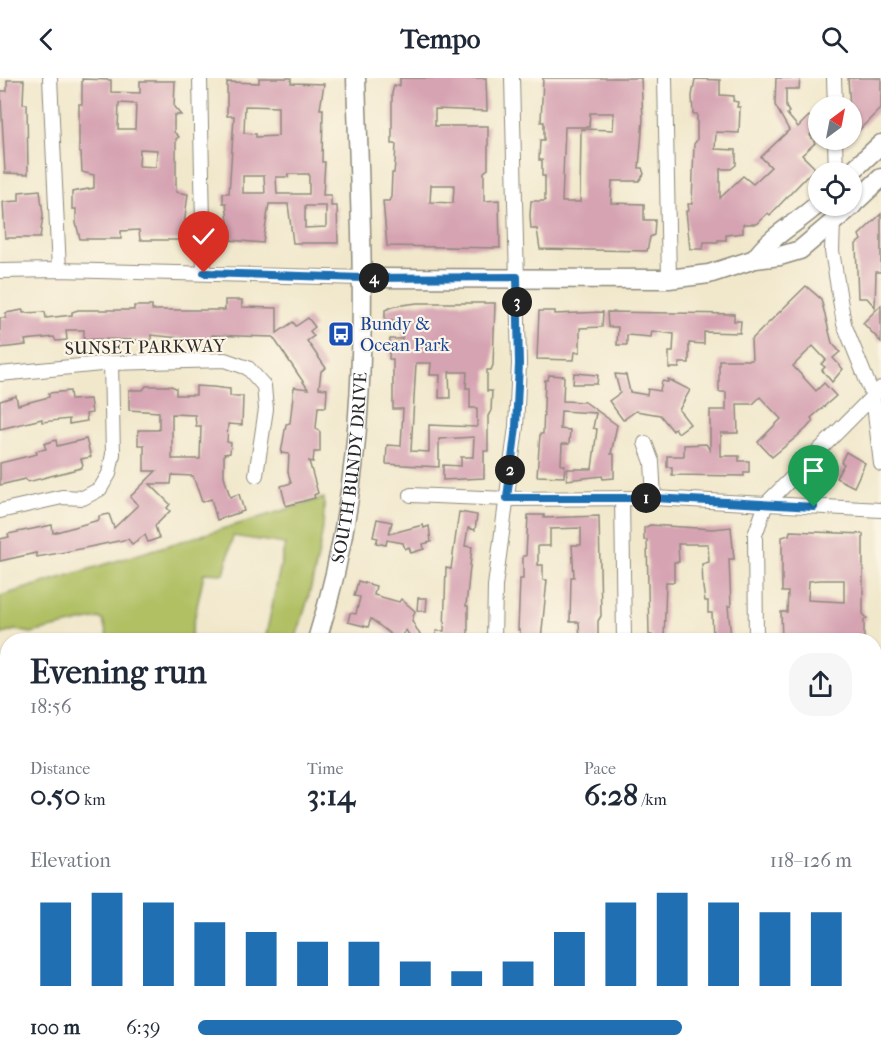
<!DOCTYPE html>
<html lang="en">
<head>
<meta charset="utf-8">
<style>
  body { margin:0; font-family:"IM FELL French Canon",serif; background:#f6f6f7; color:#1f2937; height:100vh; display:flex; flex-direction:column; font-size:22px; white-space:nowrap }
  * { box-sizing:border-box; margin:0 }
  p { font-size:20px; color:#747a83 }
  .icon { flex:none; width:33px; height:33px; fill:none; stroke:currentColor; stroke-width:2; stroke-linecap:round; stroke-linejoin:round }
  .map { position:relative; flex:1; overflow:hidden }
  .sheet { position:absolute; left:0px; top:555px; width:882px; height:430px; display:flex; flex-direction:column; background:#fff; border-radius:24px 24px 0 0; box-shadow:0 2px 4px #0004 }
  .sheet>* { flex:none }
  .needle { width:39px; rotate:32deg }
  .tools { position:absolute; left:808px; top:18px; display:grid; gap:12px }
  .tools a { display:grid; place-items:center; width:54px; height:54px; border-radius:50%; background:#fff; box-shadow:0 2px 4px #0004; font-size:30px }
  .pin { position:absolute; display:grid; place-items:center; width:51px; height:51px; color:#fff; margin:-62px -26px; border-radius:50% 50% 50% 0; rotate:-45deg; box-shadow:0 0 6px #0007 }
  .pin .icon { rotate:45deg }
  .km { position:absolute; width:30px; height:30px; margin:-15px; border-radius:50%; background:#222; color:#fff; font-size:16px; line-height:30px; text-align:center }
  .round { display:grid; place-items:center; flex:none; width:63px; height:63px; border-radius:24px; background:#f6f6f7 }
  .overview { display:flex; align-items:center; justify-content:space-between; height:102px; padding:0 30px }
  h1 { font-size:33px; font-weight:800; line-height:45px }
  .metrics { display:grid; grid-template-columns:repeat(3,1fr); gap:9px; height:102px; padding:6px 30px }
  .metrics div { display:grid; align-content:center }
  .metrics b { font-size:30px; font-weight:800 }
  .metrics small { font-size:16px; font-weight:400 }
  .metrics p { font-size:16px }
  .chart { height:168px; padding:12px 30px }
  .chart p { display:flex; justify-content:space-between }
  .chart svg { width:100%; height:108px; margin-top:6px; stroke:#1f6fb2; stroke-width:6 }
  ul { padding:0 30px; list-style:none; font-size:20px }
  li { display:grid; grid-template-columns:96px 72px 1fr; align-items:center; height:45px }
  li i { height:15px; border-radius:8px; background:#1f6fb2 }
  header { display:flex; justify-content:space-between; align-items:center; height:78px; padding:0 30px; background:#fff; font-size:27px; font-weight:800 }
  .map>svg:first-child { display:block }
  .green { fill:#b0c063; stroke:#6e7647; stroke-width:1.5 }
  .building { fill:#d6a3b2; fill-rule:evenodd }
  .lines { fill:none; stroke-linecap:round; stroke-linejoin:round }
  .minor-casing { stroke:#8e8a7c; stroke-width:16 }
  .major-casing { stroke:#8e8a7c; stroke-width:21 }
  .minor { stroke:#fff; stroke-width:14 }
  .major { stroke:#fff; stroke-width:18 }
  .route-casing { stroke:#fff; stroke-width:12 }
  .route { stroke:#1f6fb2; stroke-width:8 }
  .labels { text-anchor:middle; stroke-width:4.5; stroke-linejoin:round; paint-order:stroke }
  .transit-label { font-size:18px; fill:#164399; stroke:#fcf5e5; text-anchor:start }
  .street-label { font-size:18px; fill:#2b2b2b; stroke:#fcf5e5 }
</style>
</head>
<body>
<header><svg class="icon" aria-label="back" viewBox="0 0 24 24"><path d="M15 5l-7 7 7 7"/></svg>Tempo<svg class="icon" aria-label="search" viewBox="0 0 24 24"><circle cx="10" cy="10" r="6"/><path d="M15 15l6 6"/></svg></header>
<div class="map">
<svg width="881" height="985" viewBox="0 0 881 985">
  <rect width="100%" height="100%" fill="#fcf5e5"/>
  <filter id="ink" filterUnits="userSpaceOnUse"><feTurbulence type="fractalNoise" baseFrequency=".0167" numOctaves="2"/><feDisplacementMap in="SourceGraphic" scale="12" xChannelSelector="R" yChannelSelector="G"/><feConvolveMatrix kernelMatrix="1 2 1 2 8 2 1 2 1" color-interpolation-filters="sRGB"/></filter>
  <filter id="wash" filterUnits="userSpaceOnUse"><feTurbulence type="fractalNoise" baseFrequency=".008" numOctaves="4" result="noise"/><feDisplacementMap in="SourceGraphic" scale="24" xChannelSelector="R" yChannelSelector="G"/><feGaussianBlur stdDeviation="1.35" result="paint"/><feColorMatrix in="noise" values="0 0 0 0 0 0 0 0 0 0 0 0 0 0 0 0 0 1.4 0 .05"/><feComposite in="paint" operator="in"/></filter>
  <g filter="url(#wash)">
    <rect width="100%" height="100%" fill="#f1e8cc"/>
    <!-- green -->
    <g class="green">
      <path d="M 324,420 C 326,459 308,525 295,562 L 265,562 L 285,466 L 233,458 L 224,496 L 204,495 L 190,562 L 108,562 L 103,543 L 99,540 L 31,555 L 15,552 L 0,557 L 0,518 Z"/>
      <polygon points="7,700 8,978 58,978 54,985 0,985 0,702"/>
    </g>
    <g id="blocks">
      <!-- building -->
      <g class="building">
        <path d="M 259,0 L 291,0 L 291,5 L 324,6 L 320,31 L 323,31 L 322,84 L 325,84 L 323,117 L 331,117 L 331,128 L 337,128 L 338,165 L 293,165 L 288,126 L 269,126 L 263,165 L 230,162 L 226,125 L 223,125 L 223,115 L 229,115 L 233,55 L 234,38 L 227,38 L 227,4 L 259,5 ZM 245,28 L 278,29 L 278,58 L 256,59 L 256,56 L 244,55 ZM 288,96 L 309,96 L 309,116 L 277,116 L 276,99 L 288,99 ZM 243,98 L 264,98 L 265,115 L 243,115 ZM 305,128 L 326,128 L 326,149 L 305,150 Z"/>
        <path d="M 400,0 L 486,0 L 487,33 L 435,31 L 435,48 L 488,48 L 488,91 L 484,94 L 484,123 L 499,122 L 500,170 L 387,168 L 383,123 L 389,123 L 391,119 L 392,95 L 394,95 L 395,85 L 396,66 L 392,66 L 392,15 L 394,8 L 400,8 ZM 431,107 L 454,107 L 453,125 L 430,124 Z"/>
        <path d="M 543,0 L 641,0 L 643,41 L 639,90 L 642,90 L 644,96 L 639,103 L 612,103 L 611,125 L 644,126 L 644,142 L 655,142 L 654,157 L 650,159 L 647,173 L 540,171 L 537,151 L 531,151 L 530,138 L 531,123 L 545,123 L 545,98 L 542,98 L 542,82 L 539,82 L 540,62 L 544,62 L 544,44 L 541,44 ZM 590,35 L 614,35 L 613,52 L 581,51 L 580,124 L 562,124 L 565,49 L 589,49 Z"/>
        <polygon points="776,0 800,0 799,11 786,11 786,29 789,34 787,36 798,49 809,38 819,48 810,57 815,65 802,77 815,90 770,137 768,135 756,146 743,146 743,155 726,157 726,162 718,162 718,164 704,164 703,171 690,171 686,133 689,133 688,126 692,126 694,66 697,62 697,36 693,36 692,18 695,1 720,2 720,17 734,18 733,23 738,24 737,29 740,29 739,55 716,54 715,71 736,72 736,87 731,91 720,91 720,120 743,98 753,106 771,89 761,79 789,52 775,27"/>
        <polygon points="848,0 881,0 881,30 852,59"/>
        <path d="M 82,1 L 111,2 L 111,14 L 140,15 L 140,3 L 175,3 L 174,29 L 181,37 L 174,37 L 174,54 L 179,59 L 176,61 L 176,114 L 188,116 L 182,162 L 140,162 L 139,152 L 121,153 L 121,161 L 80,161 L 76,145 L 76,131 L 72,131 L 72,114 L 94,110 L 94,97 L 82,94 L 81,75 L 79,74 L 79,26 L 82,26 ZM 119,25 L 136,26 L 135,51 L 118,51 ZM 140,71 L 157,72 L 156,89 L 139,88 Z"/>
        <polygon points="7,2 24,2 23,26 27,26 28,96 5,95 1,21 1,13 7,13"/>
        <polygon points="40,112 43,137 40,160 5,160 3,124 19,123 19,114"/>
        <polygon points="881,136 881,194 876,194 875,229 867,220 858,220 856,166 861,162 859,157"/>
        <polygon points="806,208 821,221 832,265 840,274 833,280 843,291 832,304 822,292 825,289 821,286 826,282 813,268 793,288 816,313 824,305 836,318 811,340 813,343 806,351 772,379 758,364 781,341 760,319 753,326 737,326 738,355 721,355 721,378 739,378 739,383 749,383 749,394 744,394 744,398 672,397 672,389 667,389 667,378 684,378 684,367 706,366 710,372 710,332 726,332 726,314 719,314 719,282 752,282 751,262"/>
        <polygon points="225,222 242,222 242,229 277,230 277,255 293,244 296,248 308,240 315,249 310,253 314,258 307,263 326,290 321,293 319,310 327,311 326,329 318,329 316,350 320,354 320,374 314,374 313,384 309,383 318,415 314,417 315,420 286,428 281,408 291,405 288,394 289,376 281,375 286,346 290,345 294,309 308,311 273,259 212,257 212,260 190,261 151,257 151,262 84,261 84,252 66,252 67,262 56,263 54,259 25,262 26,267 0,270 0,240 6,240 6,235 23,232 23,235 45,234 46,240 72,237 72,234 78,232 134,232 134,228 152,228 152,232 225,232"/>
        <path d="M 417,225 L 495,225 L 493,287 L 491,292 L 487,292 L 487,313 L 492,313 L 491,333 L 488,338 L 488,373 L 484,373 L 484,400 L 443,402 L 443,387 L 461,388 L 461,379 L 473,379 L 474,359 L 439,361 L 439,389 L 386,386 L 387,367 L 401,368 L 403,331 L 393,331 L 393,281 L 389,281 L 390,261 L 402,261 L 403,242 L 385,243 L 385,232 L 395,228 ZM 416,285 L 431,285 L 430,297 L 440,297 L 439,320 L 450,320 L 449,294 L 467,294 L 466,310 L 470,310 L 470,330 L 477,330 L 477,349 L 429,347 L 429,374 L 411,373 Z"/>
        <polygon points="881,227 881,264 863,245"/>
        <polygon points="539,233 555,233 555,236 603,234 602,249 580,250 580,274 575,274 574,282 537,281"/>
        <polygon points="607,234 734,236 734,243 741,243 740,255 704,254 704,266 689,265 689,285 679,285 679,290 669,290 669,274 673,274 674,256 652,253 651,259 627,257 627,267 617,267 618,249 608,249"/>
        <polygon points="574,295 598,297 597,306 573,306"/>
        <polygon points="615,296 626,297 630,314 647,317 648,311 660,313 662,303 668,304 668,301 690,312 679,332 690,346 678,355 675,350 673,353 660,337 636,333 623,342 609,323 620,315"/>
        <polygon points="549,297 564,298 563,323 585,324 617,347 611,376 614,376 614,400 603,401 602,398 567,402 567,391 592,391 597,351 593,350 596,335 561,333 560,351 570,352 569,366 562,366 561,387 565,387 564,399 537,398 540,356 543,356 545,302 548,302"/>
        <path d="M 146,308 L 171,308 L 176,310 L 176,317 L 196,317 L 196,308 L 213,309 L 230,311 L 230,318 L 243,318 L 242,347 L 228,346 L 227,364 L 231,365 L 230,375 L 224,376 L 224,398 L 230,419 L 239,416 L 244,433 L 217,442 L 211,421 L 202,424 L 193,398 L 172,397 L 171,406 L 150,406 L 170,426 L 167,430 L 170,433 L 155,448 L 159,460 L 148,464 L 145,457 L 132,466 L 128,461 L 65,474 L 37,479 L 36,475 L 0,483 L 0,461 L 9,459 L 8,456 L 52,447 L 53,455 L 99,442 L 99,438 L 109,436 L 114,450 L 138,427 L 130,419 L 156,393 L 144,393 L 144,367 L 138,367 L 138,352 L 159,352 L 159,334 L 129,332 L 129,312 L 143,312 ZM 172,336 L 195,337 L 196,348 L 201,348 L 200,381 L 172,381 Z"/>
        <polygon points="70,313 71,322 90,321 92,335 86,336 87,343 69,346 69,341 42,344 42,341 0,351 0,323 16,318 18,327 49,319 49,315"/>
        <polygon points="86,361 91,379 81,381 83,387 81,390 28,404 25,401 0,407 0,385 37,376 36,373 46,371 44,366 56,362 57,368"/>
        <polygon points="846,374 865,385 854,409 836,400 844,386 841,384"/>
        <polygon points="459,434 477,437 475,452 468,450 465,468 472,469 466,528 468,528 468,562 435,562 436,553 444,553 446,490 451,491"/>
        <polygon points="528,437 544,437 544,440 599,438 601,538 598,543 598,562 580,562 579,544 570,544 571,499 574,499 572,467 581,467 581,450 550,451 550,468 538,468 538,487 543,487 543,502 547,502 541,562 520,562 520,552 518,552 520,501 523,501 523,478 526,478"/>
        <polygon points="377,441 392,444 389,456 423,447 424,450 429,448 431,464 423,466 424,471 411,475 409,469 405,471 403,465 387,462 386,467 376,465 378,460 373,459"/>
        <polygon points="650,447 713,451 731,449 734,481 729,481 731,528 728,528 731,560 725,562 713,561 712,535 708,535 708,523 705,523 703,509 702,486 709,484 708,466 678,466 679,484 674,484 674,504 666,504 664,562 652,562 652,557 649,557 647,462 644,462 644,450"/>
        <path d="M 790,453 L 863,456 L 863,536 L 867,540 L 864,542 L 864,562 L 782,562 L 781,534 L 787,534 L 788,514 L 782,514 L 782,459 L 789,457 ZM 820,502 L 844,502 L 844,524 L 808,522 L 809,503 Z"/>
        <polygon points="358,503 376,508 374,517 399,524 401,521 415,533 412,543 423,562 412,562 406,552 398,562 371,541 368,549 348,544 350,535 356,536 360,519 354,518"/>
        <polygon points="418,520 427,520 426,534 417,532"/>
      </g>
    </g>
  </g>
  <g filter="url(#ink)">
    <use href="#blocks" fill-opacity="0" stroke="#8e8a7c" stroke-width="1.5"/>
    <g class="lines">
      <defs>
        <g id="minor">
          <polyline points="50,0 59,192"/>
          <polyline points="200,0 204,195"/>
          <polyline points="665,0 669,201"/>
          <polyline points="834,0 835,28"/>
          <polyline points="835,62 836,94"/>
          <polyline points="833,144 832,173 844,246 873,318 881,386"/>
          <polyline points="0,193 59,192 363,200"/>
          <polyline points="0,296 111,285 225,282 248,290 264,308 266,331 256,397"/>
          <polyline points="645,365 652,384 654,420"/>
          <polyline points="411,417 507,421 654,420 881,432"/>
          <polyline points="622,420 624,562"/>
          <polyline points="0,433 62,419 83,420 100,411 109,396 113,376 111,285"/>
          <polyline points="494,562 495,508 516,349 519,286 512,0"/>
          <polyline points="756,562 755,457 766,426 881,310"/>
          <polyline points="874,775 881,775"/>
          <polyline points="766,978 766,985"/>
          <polyline points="466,985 468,978"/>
        </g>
        <g id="major">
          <polyline points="851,94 881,66"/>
          <polyline points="852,127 881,100"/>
          <path d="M 755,181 C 771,157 798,145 819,125"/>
          <polyline points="363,200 669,201 709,196 755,181 780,178 800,172 852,128"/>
          <path id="s1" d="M 317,562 C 376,375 362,193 356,0"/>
          <polyline points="116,985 120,978"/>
        </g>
      </defs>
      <!-- minor casing -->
      <use href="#minor" class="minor-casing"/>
      <!-- major casing -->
      <use href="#major" class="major-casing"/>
      <!-- minor -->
      <use href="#minor" class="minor"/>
      <!-- major -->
      <use href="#major" class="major"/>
    </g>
  </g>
  <g class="lines" filter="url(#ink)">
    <defs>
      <polyline id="route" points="204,195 363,200 517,199 519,286 516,349 507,420 654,420 814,429"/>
    </defs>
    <!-- route casing -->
    <use href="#route" class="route-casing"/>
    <!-- route -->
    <use href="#route" class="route"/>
  </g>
  <!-- icons -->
  <defs>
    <symbol id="bus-square" viewBox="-11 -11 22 22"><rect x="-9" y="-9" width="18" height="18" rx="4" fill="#1a4fb4" stroke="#fcf5e5"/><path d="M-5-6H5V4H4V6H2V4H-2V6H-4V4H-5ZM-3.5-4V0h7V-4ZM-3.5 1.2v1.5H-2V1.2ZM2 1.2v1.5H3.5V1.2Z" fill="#fff"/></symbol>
  </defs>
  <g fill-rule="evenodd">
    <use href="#bus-square" x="326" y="241" width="30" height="30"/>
  </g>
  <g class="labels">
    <!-- transit labels -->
    <g class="transit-label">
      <text x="360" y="252">Bundy &amp;<tspan x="360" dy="21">Ocean Park</tspan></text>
    </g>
    <!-- street labels -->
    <g class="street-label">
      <text transform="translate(145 269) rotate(-1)" y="6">SUNSET PARKWAY</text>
      <text dy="6" stroke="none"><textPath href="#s1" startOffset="176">SOUTH BUNDY DRIVE</textPath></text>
    </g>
  </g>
</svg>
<div class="tools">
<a><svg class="needle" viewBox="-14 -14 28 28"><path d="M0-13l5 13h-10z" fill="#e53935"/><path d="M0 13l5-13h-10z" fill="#747a83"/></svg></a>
<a><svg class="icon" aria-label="locate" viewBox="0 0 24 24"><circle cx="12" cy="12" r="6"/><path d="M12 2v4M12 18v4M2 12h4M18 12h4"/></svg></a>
</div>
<div class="pin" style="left:814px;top:429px;background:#1e9e55"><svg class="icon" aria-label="arrive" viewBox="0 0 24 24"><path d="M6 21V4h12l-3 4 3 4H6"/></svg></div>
<div class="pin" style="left:204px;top:195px;background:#d93025"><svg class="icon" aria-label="check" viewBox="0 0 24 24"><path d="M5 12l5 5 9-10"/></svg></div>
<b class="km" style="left:646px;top:420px">1</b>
<b class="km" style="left:510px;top:392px">2</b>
<b class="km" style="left:517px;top:224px">3</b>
<b class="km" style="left:374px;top:200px">4</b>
<section class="sheet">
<div class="overview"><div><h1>Evening run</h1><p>18:56</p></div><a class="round"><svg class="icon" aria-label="share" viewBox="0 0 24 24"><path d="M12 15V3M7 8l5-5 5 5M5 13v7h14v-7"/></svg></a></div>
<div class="metrics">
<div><p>Distance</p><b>0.50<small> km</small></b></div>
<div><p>Time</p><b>3:14</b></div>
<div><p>Pace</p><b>6:28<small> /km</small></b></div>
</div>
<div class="chart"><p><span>Elevation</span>118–126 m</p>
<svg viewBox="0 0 160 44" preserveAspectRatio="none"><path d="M5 44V10M15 44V6M25 44V10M35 44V18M45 44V22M55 44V26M65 44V26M75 44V34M85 44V38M95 44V34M105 44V22M115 44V10M125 44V6M135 44V10M145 44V14M155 44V14"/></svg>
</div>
<ul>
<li><b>100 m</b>6:39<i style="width:74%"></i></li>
</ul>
</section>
</div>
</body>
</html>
